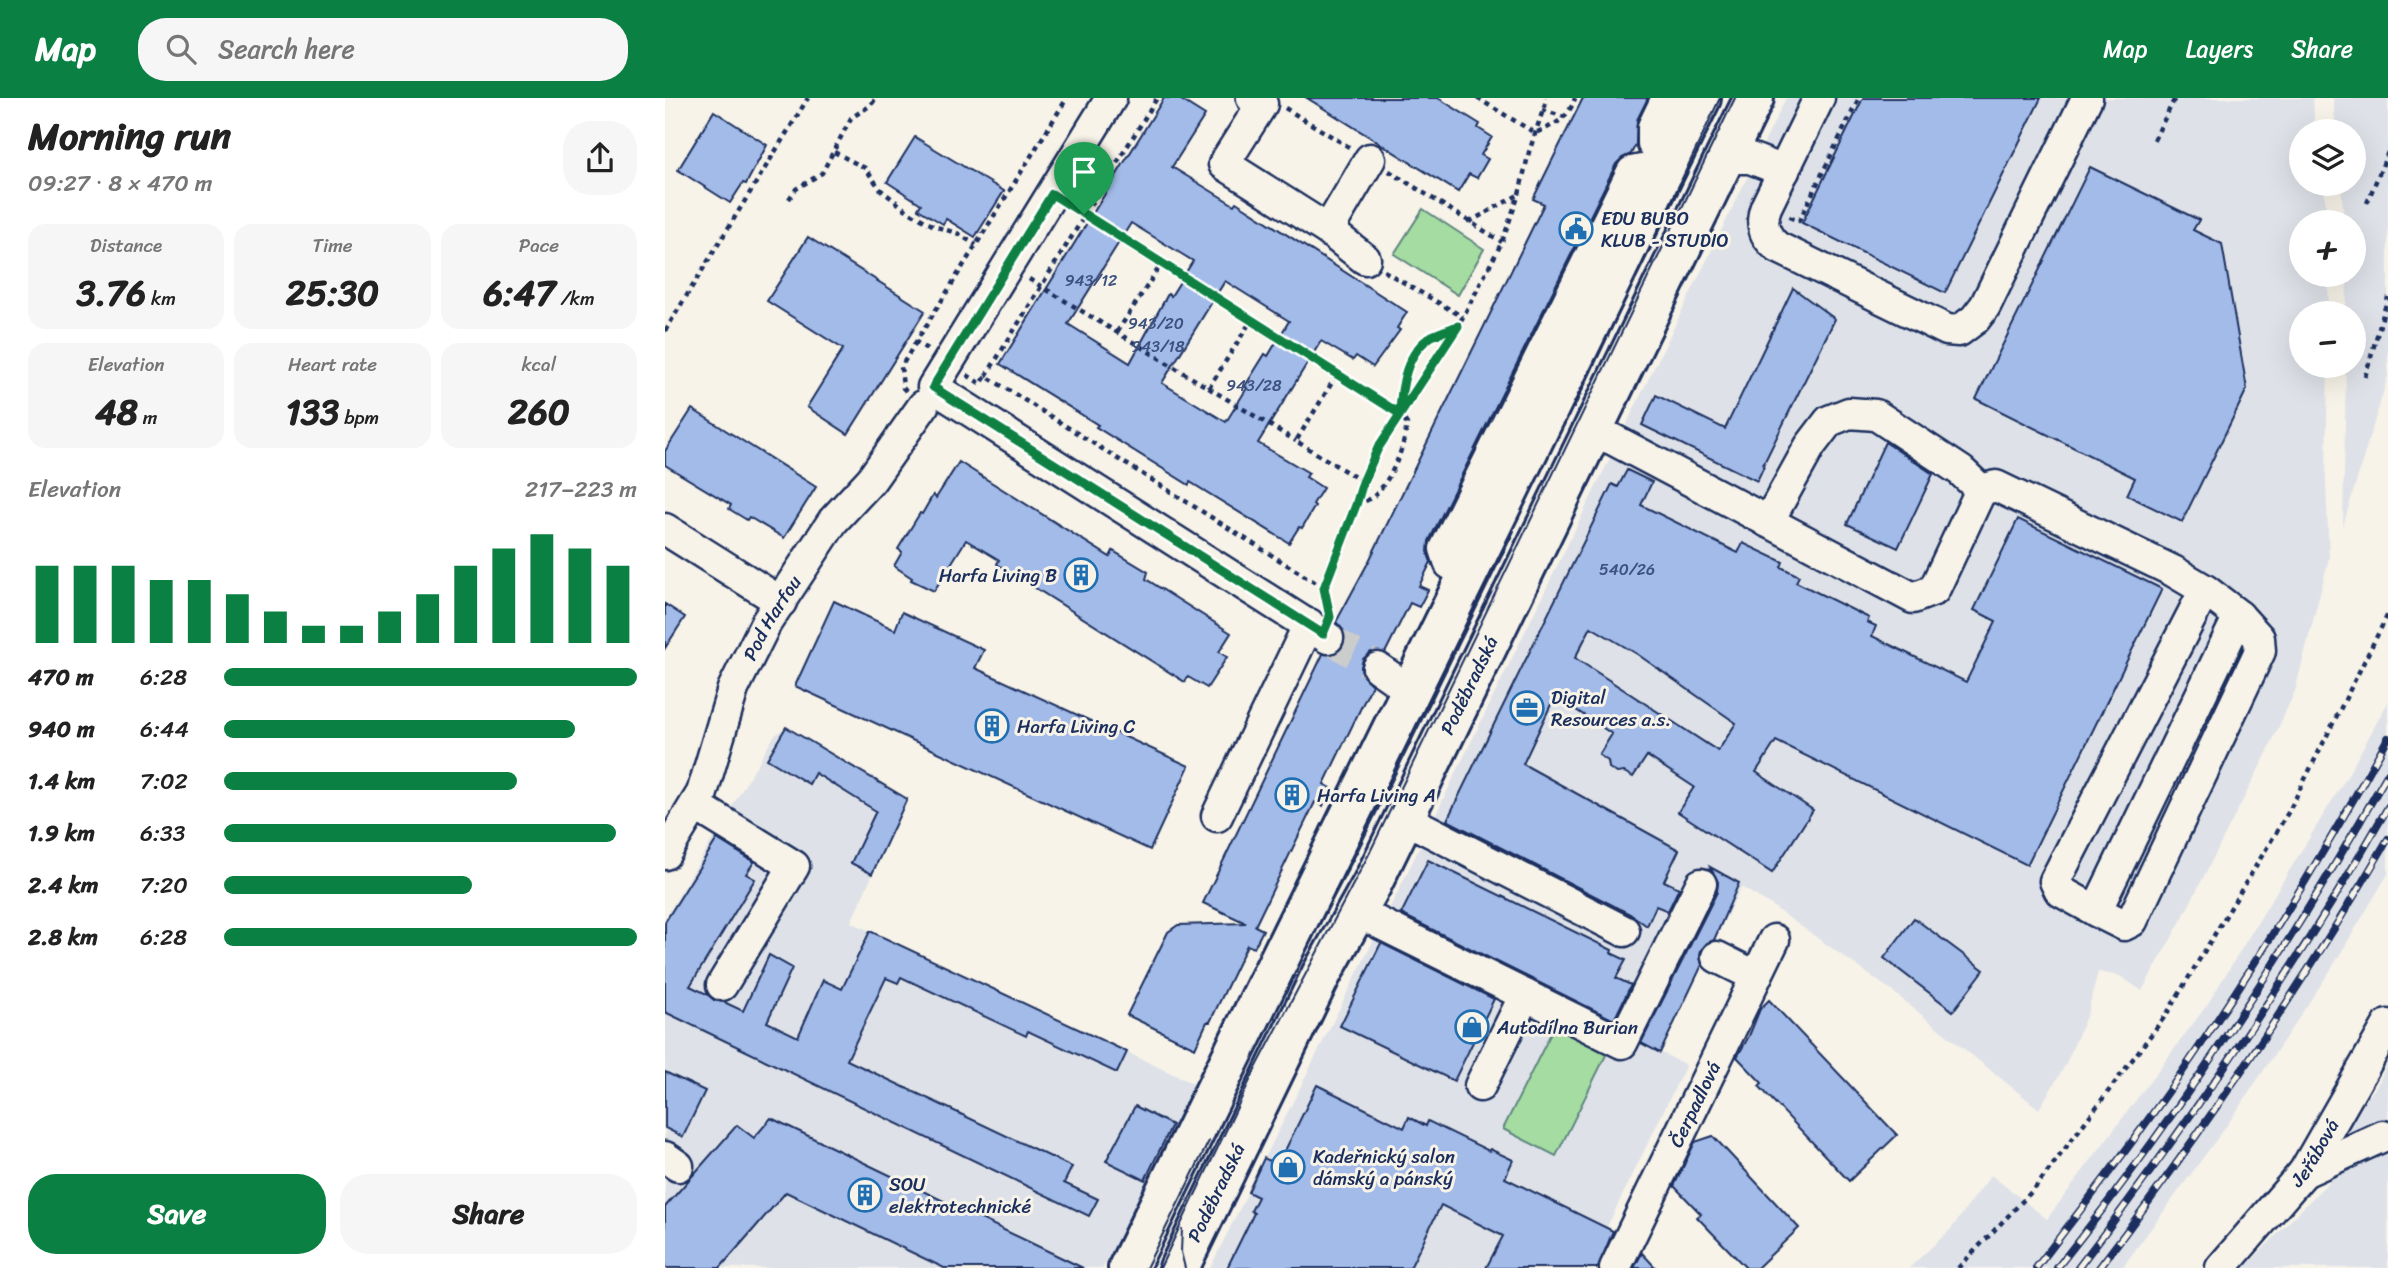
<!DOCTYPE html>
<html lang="en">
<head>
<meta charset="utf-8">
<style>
  body { margin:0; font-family:Sriracha,sans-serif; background:#f6f6f6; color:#222; height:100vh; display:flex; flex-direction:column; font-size:26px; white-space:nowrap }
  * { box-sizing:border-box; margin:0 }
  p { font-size:23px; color:#767676 }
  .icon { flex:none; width:38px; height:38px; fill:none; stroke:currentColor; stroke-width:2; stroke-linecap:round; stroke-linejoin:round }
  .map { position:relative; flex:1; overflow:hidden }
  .details { display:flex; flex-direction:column; background:#fff; width:665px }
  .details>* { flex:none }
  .fabs { position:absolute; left:1624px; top:21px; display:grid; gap:14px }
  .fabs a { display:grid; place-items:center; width:77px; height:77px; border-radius:50%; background:#fff; box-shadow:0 7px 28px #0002; font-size:35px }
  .pin { position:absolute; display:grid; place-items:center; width:60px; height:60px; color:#fff; margin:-72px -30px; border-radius:50% 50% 50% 0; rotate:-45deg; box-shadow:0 0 7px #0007 }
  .pin .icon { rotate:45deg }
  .round { display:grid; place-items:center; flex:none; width:74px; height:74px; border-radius:28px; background:#f6f6f6 }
  .head { display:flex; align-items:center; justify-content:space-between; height:119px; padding:0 28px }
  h1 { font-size:38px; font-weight:800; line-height:52px }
  .stats { display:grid; grid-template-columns:repeat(3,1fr); gap:10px; height:119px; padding:7px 28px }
  .stats div { display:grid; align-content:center; border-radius:18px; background:#f6f6f6; text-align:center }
  .stats b { font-size:35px; font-weight:800 }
  .stats small { font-size:19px; font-weight:400 }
  .stats p { font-size:19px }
  .chart { height:196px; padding:14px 28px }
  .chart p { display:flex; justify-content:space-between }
  .chart svg { width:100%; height:126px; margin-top:7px; stroke:#0b8043; stroke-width:6 }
  .button { display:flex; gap:14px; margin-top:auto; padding:14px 28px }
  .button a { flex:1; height:80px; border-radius:28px; background:#0b8043; color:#fff; font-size:28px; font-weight:800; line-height:80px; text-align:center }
  .button a+a { background:#f6f6f6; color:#222 }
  ul { padding:0 28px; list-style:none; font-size:23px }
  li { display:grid; grid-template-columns:112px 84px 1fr; align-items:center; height:52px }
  li i { height:18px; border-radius:9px; background:#0b8043 }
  header { display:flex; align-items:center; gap:42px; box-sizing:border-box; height:98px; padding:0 35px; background:#0b8043; color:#fff }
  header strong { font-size:33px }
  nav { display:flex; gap:38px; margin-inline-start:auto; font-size:24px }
  .search { width:490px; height:63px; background:#f6f6f6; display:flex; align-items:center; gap:18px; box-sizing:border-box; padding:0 24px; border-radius:28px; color:#767676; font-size:26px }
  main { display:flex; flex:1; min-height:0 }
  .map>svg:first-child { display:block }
  .built { fill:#dee2e8 }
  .green { fill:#a5dca1; stroke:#608680; stroke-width:2 }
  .building { fill:#a3bbe8; stroke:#1b2f5e; stroke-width:2; fill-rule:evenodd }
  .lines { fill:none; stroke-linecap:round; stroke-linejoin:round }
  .minor-tunnel { stroke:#cbcccc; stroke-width:30; stroke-dasharray:30 15; stroke-linecap:butt }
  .minor-casing { stroke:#1b2f5e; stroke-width:35 }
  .major-casing { stroke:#1b2f5e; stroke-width:44 }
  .path { stroke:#1b2f5e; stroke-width:4.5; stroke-dasharray:5 5; stroke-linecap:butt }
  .minor { stroke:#f7f3e8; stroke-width:30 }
  .major { stroke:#f7f3e8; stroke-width:38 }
  .tram { stroke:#1b2f5e; stroke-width:2 }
  .rail-casing { stroke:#1b2f5e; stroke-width:8 }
  .rail { stroke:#f7f3e8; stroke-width:5; stroke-dasharray:16; stroke-linecap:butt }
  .route-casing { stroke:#fff; stroke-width:14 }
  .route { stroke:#0b8043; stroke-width:9 }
  .labels { text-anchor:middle; stroke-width:6; stroke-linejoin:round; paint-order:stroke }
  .number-label { font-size:16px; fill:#3d5280 }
  .poi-label { font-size:19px; fill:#1b2f5e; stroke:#f7f3e8; text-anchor:start }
  .street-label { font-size:19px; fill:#1b2f5e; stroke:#f7f3e8 }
</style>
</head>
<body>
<header>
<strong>Map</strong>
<div class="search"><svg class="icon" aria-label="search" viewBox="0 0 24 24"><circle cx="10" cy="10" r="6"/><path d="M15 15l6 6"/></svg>Search here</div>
<nav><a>Map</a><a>Layers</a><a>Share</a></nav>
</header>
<main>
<section class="details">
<div class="head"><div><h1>Morning run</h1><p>09:27 · 8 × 470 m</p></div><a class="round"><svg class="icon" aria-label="share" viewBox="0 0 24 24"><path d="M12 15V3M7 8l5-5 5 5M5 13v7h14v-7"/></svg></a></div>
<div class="stats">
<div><p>Distance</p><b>3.76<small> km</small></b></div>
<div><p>Time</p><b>25:30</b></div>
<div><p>Pace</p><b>6:47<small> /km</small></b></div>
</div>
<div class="stats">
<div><p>Elevation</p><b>48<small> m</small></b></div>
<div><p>Heart rate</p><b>133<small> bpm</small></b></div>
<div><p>kcal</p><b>260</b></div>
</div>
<div class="chart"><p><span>Elevation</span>217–223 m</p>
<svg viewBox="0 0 160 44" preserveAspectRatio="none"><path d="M5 44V17M15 44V17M25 44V17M35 44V22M45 44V22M55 44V27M65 44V33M75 44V38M85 44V38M95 44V33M105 44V27M115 44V17M125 44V11M135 44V6M145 44V11M155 44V17"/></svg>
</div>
<ul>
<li><b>470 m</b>6:28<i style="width:100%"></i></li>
<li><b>940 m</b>6:44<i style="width:85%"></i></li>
<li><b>1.4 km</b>7:02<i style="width:71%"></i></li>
<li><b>1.9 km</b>6:33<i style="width:95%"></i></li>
<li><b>2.4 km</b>7:20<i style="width:60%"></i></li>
<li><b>2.8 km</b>6:28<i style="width:100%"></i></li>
</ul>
<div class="button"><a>Save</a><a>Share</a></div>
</section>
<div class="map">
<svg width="1723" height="1170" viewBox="0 0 1723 1170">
  <rect width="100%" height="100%" fill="#f7f3e8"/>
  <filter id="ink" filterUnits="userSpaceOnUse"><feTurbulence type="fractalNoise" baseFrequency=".0143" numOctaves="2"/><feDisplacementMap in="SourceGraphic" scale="14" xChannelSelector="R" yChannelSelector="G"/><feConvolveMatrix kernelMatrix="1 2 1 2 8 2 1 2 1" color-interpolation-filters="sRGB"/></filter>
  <g filter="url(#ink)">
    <!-- built -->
    <g class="built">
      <polygon points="1121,0 1648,0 1650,33 1636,33 1636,86 1658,86 1663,124 1636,124 1636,177 1663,177 1664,215 1636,215 1636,268 1663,268 1661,382 1664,460 1630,593 1602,655 1516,823 1477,893 1455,878 1433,874 1423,914 1400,968 1374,1011 1223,890 1103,805 1076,789 995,954 1021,967 942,1129 951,1134 934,1170 545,1170 742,775"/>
      <polygon points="1668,0 1723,0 1723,278 1678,428 1681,268 1689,268 1689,215 1681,215 1682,177 1689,177 1689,124 1679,124 1676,86 1689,86 1689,33 1671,33"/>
      <polygon points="1723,604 1723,776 1665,873 1565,1023 1457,1170 1244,1170 1286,1131 1326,1077 1382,1121 1542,907 1681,680"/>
      <polygon points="121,629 242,701 186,824 527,985 532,991 452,1152 446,1154 438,1170 0,1170 0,821 109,638"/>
      <polygon points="1723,965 1723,1170 1579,1170 1676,1071 1667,1049 1712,987"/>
    </g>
    <!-- green -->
    <g class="green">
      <polygon points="758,111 819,151 793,197 729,156"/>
      <polygon points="891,925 944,951 891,1058 838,1031"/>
    </g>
    <!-- building -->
    <g class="building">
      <path d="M 499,0 L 513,0 L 540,17 L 507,69 L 569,107 L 571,104 L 742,214 L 732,230 L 735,232 L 708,269 L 691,258 L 688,262 L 656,243 L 593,345 L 644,375 L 641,379 L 658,390 L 648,406 L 650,408 L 637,430 L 634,429 L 624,445 L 525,384 L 524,387 L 431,329 L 433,327 L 335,266 ZM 466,125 L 528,163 L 506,198 L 503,196 L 465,265 L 403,226 ZM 560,183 L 624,223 L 603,258 L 600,256 L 580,288 L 582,290 L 561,324 L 497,285 Z"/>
      <polygon points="642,0 773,0 815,26 813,30 827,39 816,57 823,61 812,80 804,76 793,94"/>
      <polygon points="918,0 983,0 972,22 971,46 966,56 957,60 951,66 764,443 763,456 766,464 754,488 763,492 754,509 745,505 720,555 706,554 698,561 696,569 697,577 707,587 659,686 666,690 658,708 650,704 590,828 598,832 589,850 582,847 545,924 542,924 530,950 462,917 503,834 513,827 581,825 538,805 658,556 670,556 678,549 680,541 679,533 671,524 704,463 879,106 868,101"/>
      <polygon points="1198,0 1376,0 1280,195 1137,125"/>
      <polygon points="49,13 102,47 81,86 78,85 65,105 13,72"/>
      <polygon points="250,39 339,93 310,139 281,121 278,126 253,111 256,106 222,84"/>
      <polygon points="1425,69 1534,122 1528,132 1557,146 1582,291 1517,424 1462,397 1470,380 1311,301"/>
      <polygon points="143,139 260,213 183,336 142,309 178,251 102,203"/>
      <polygon points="1128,190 1170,221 1098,367 1099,368 1092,383 977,327 991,297 1060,331"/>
      <polygon points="27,311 151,389 119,440 84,419 82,422 64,411 66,407 0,367 0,353"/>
      <polygon points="1220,344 1268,376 1233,450 1182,426"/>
      <polygon points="294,364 445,459 448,453 483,474 481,481 566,535 554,554 562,559 542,590 523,579 520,584 332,466 334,462 301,442 269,493 246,482 247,480 229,468 237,454 233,451 255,415 257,416 268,397 271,400"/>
      <path d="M 962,372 L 987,384 L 976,407 L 1073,455 L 1078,445 L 1118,464 L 1116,469 L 1134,478 L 1131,484 L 1204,520 L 1202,524 L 1211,528 L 1207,538 L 1301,584 L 1331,523 L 1309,512 L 1353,421 L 1497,491 L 1362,767 L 1111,643 L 1091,674 L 1148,712 L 1107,775 L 1013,714 L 1029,689 L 982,658 L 968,679 L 959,674 L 952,675 L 944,670 L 943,663 L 934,657 L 947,636 L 890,598 L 858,666 L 1014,752 L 999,783 L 1014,790 L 1003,813 L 991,808 L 982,828 L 967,817 L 782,722 L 947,386 L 953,389 ZM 926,529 L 972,556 L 1071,625 L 1053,653 L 910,560 Z"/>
      <polygon points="169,503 230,532 237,514 319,552 310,570 524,668 485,752 130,588"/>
      <polygon points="0,506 20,519 0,550"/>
      <polygon points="121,629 242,701 207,776 186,765 211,713 150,675 144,686 102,661"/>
      <polygon points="52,741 89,764 81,776 90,781 25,888 42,896 49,902 59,904 78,913 104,857 127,870 102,924 133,939 158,882 177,891 205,833 462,954 452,975 363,933 361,938 236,879 233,885 221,880 182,962 407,1069 399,1085 433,1101 424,1118 0,914 0,824"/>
      <polygon points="763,762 947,852 946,855 961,862 951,880 966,887 949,922 736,816"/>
      <polygon points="1045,769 1074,785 1049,842 1042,845 1036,852 1035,859 1037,867 995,955 976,945 1052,794 1053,784"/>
      <polygon points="1249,820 1319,872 1288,913 1219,860"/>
      <polygon points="716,845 829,901 789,983 675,928"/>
      <polygon points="1104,902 1232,1037 1184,1083 1094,988 1097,985 1072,959 1084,938 1095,911"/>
      <polygon points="0,974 40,993 18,1039 0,1030"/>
      <polygon points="652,987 739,1030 744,1019 761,1028 763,1023 824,1053 825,1051 848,1062 840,1080 948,1133 933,1170 821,1170 838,1138 776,1107 745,1170 562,1170 589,1115 586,1113 593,1099 583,1094 599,1060 613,1067"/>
      <polygon points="470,1008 507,1027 480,1082 441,1063"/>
      <polygon points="106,1020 418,1170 279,1170 121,1094 55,1170 0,1170 0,1109 72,1027 89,1040"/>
      <polygon points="1048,1038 1134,1130 1092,1170 1081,1170 1032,1119 1036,1116 1009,1088 1030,1044"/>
      <polygon points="977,1155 991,1170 969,1170"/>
    </g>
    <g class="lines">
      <!-- minor-tunnel -->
      <polyline class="minor-tunnel" points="663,540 713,570"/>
      <defs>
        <g id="minor">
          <polyline points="446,0 268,289 663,540"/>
          <polyline points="587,0 597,6 559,66 663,132 700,161"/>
          <polyline points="1002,0 988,29 988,46 1009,57"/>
          <path d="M 1154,0 L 1101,109 C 1095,125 1099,138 1112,149 L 1282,232 L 1294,233 L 1310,221 L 1320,208 L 1422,0"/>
          <polyline points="1058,60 1085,60 1119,73"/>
          <polyline points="663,132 705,61"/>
          <polyline points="926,334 947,341 1248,500 1269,492 1316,392 1331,388 1508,473 1540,492 1390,783 1395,793 1431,813 1574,518 1540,492"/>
          <polyline points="1103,424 1145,348 1164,323 1184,315 1211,317 1296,373 1316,392"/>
          <polyline points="0,431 116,504"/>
          <polyline points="803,476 785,466 780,451 967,74 977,72 996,81"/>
          <polyline points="713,570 746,593"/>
          <polyline points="30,707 129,768 57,887"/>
          <polyline points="552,718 644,526"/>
          <polyline points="739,720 959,833"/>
          <path id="s1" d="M 0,756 L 37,695 L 68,591 L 101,525 L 168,423 L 206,382 L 258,308"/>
          <polyline points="1431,813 1459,827 1467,823 1595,553 1594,540 1574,518"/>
          <polyline points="692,814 957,945 1036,786"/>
          <polyline points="1052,859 1090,878"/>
          <polyline points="815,988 860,897"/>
          <polyline points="0,1059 13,1068"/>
          <polyline points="1639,1074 1718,1038"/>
          <path id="s2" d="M 950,1170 L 1109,842"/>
          <path id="s3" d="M 1556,1170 L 1639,1074 L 1723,927"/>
        </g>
        <g id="major">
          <polyline points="463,1170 1036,0"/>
          <path id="s4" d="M 514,1170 L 656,877 L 707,786 L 1089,0"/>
        </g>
      </defs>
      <!-- minor casing -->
      <use href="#minor" class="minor-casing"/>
      <!-- major casing -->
      <use href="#major" class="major-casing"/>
      <!-- path -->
      <g class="path">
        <path d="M 812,0 L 870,35 C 889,27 903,22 910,0"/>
        <polyline points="620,10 684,49"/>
        <polyline points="877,12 900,19"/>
        <polyline points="1489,42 1510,0"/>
        <polyline points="169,54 200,70 216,92 244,114 269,128 294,136 311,147"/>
        <polyline points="724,73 837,144"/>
        <polyline points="124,101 131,91 157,75 186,20 206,7 211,0"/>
        <polyline points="1702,105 1723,54"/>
        <polyline points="407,108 673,275"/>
        <polyline points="1124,119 1134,123 1194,0"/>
        <polyline points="804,124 853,97"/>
        <polyline points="719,173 798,219"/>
        <polyline points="364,181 631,343"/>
        <polyline points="0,233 143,0"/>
        <polyline points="452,234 497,165"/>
        <polyline points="262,251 251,244 402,0"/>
        <polyline points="302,277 316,286 321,278 659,490"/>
        <polyline points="321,278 492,0"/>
        <polyline points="1700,279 1723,199"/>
        <polyline points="544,290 587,221"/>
        <polyline points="241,293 238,290 236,269 251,244"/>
        <path d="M 735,315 C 736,288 741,256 766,239 C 773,234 784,232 792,228"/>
        <path d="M 691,407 C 698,404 706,401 711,396 C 728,378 739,350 742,326 L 735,316 L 673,275 L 631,343 L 698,384"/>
        <polyline points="663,508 659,490 691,407 698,384 713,350 798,219 837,144 854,96 864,54 882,0"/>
        <polyline points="1293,1170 1371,1089 1501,917 1624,713 1723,516"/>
      </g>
      <!-- minor -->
      <use href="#minor" class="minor"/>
      <!-- major -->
      <use href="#major" class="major"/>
      <!-- tram -->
      <g class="tram">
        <polyline points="909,310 1055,0"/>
        <polyline points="644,847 694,750 849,433"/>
        <polyline points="517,1131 516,1154 520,1170"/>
        <polyline points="481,1170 544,1043"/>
        <polyline points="495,1170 589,974 704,756 1070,0"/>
      </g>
      <defs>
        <g id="rail">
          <path d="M 1371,1170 C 1424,1101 1477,1033 1526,961 C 1597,857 1662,750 1723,640"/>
          <path d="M 1392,1170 C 1516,1014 1625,848 1723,675"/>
          <path d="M 1413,1170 C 1526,1022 1631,871 1723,709"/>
          <path d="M 1434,1170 C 1539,1032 1636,890 1723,741"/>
        </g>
      </defs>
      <!-- rail casing -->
      <use href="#rail" class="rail-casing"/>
      <!-- rail -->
      <use href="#rail" class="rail"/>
    </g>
  </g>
  <g class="lines" filter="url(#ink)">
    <defs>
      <path id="route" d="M 419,116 L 387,96 L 268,289 L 658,536 L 665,519 L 659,490 L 691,407 L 698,384 L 713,350 L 793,228 C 785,231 775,234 767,238 C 741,254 736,288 735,316 L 419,116"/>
    </defs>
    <!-- route casing -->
    <use href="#route" class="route-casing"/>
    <!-- route -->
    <use href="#route" class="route"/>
  </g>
  <!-- icons -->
  <defs>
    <symbol id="civic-ring" viewBox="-11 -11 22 22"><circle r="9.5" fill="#f7f3e8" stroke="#1f6fb2" stroke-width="1.5"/><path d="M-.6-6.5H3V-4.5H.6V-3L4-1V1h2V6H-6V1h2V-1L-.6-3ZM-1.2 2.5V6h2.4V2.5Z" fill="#1f6fb2"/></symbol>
    <symbol id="building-ring" viewBox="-11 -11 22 22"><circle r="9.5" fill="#f7f3e8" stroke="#1f6fb2" stroke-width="1.5"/><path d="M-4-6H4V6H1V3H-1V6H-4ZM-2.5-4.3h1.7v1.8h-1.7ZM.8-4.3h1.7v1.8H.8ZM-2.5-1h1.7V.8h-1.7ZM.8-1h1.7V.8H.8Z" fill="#1f6fb2"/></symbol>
    <symbol id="office-ring" viewBox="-11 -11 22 22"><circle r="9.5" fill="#f7f3e8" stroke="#1f6fb2" stroke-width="1.5"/><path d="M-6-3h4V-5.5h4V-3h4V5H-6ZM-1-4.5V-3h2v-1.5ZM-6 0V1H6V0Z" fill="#1f6fb2"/></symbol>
    <symbol id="shop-ring" viewBox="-11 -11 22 22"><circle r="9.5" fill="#f7f3e8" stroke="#1f6fb2" stroke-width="1.5"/><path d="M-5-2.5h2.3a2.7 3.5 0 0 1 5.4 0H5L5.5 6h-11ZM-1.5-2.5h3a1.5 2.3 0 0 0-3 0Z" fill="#1f6fb2"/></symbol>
  </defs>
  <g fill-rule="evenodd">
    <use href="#civic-ring" x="892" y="112" width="38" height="38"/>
    <use href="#building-ring" x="397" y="458" width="38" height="38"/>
    <use href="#office-ring" x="843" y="591" width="38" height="38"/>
    <use href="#building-ring" x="308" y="609" width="38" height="38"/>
    <use href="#building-ring" x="608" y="678" width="38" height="38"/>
    <use href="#shop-ring" x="788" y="910" width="38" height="38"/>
    <use href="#shop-ring" x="604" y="1050" width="38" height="38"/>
    <use href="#building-ring" x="181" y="1078" width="38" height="38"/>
  </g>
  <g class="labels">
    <!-- number labels -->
    <g class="number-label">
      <text x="426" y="188">943/12</text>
      <text x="491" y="231">943/20</text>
      <text x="493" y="254">943/18</text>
      <text x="589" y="293">943/28</text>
      <text x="962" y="477">540/26</text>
    </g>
    <!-- poi labels -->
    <g class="poi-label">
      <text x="936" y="127">EDU BUBO<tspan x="936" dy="22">KLUB - STUDIO</tspan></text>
      <text x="392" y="484" text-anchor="end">Harfa Living B</text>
      <text x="886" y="606">Digital<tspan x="886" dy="22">Resources a.s.</tspan></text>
      <text x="352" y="635">Harfa Living C</text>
      <text x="652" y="704">Harfa Living A</text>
      <text x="832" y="936">Autodílna Burian</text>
      <text x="648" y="1065">Kadeřnický salon<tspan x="648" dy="22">dámský a pánský</tspan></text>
      <text x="224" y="1093">SOU<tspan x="224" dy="22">elektrotechnické</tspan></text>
    </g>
    <!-- street labels -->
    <g class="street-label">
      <text dy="7" stroke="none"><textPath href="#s1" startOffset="261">Pod Harfou</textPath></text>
      <text dy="7" stroke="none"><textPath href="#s4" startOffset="651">Poděbradská</textPath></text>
      <text dy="7" stroke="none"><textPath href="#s2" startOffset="182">Čerpadlová</textPath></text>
      <text dy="7" stroke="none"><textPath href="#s3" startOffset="149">Jeřábová</textPath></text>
      <text dy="7" stroke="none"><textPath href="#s4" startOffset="84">Poděbradská</textPath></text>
    </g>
  </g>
</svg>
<div class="fabs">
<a><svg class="icon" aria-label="layers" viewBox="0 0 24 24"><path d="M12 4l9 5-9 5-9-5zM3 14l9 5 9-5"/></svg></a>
<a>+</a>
<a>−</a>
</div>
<div class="pin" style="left:419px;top:116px;background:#1e9e55"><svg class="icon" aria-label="arrive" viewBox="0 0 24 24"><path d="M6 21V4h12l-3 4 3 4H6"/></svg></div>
</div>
</main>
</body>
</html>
